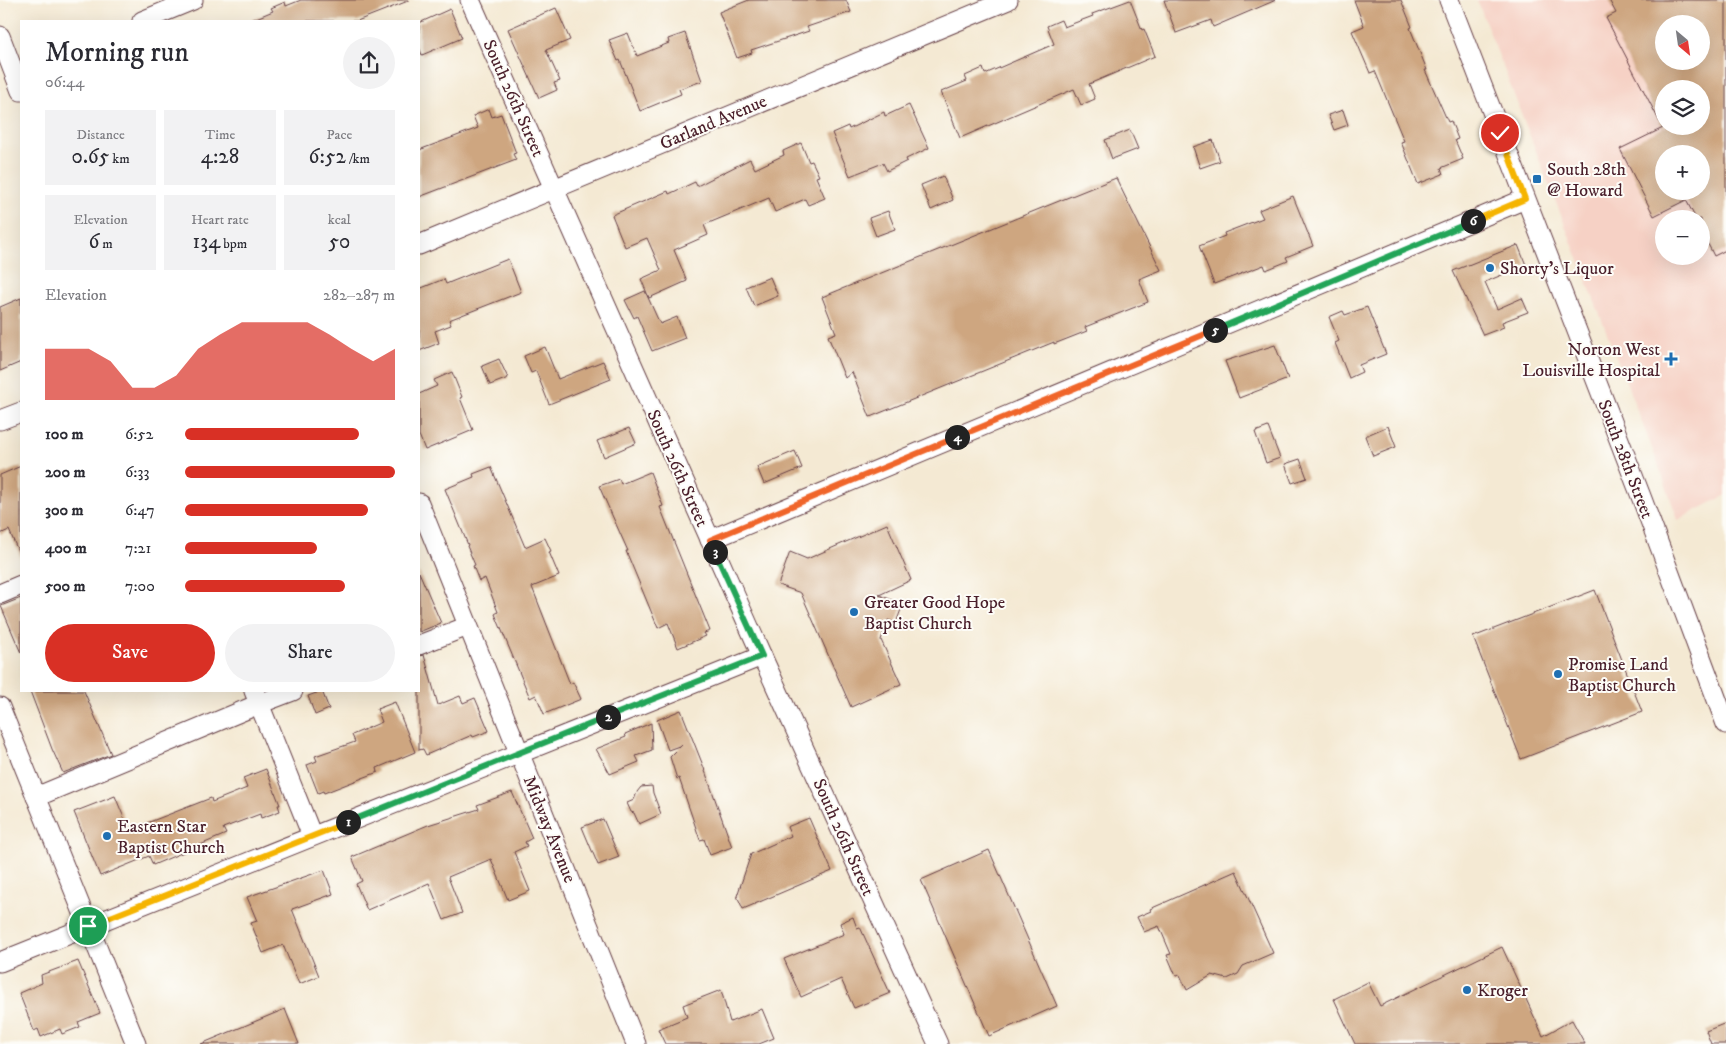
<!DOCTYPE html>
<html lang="en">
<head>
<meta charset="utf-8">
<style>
  body { margin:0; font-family:"IM FELL DW Pica",serif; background:#f2f2f3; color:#2b2b33; height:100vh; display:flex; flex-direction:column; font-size:19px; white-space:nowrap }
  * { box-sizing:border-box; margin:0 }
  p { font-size:16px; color:#7c7c81 }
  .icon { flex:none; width:28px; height:28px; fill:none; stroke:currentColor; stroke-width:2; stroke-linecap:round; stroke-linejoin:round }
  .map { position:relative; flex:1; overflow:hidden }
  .panel { position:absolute; left:20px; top:20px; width:400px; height:672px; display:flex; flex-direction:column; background:#fff; border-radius:0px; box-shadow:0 5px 20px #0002 }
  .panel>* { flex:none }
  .needle { width:32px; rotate:151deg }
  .fabs { position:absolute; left:1655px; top:15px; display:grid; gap:10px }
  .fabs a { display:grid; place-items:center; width:55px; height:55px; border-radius:50%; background:#fff; box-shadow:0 5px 20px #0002; font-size:25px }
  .pin { position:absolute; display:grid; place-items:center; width:42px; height:42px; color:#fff; margin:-21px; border:2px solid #fff; border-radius:50%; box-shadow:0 1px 5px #0007 }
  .km { position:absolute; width:25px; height:25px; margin:-12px; border-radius:50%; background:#222; color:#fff; font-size:14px; line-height:25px; text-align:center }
  .round { display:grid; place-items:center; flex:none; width:52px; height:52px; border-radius:26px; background:#f2f2f3 }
  .headline { display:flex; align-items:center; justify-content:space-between; height:85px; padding:0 25px }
  h1 { font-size:28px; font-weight:600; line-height:38px }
  .figures { display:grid; grid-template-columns:repeat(3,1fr); gap:8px; height:85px; padding:5px 25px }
  .figures div { display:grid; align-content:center; border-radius:0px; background:#f2f2f3; text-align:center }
  .figures b { font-size:21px; font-weight:600 }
  .figures small { font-size:14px; font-weight:400 }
  .figures p { font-size:14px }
  .chart { height:140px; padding:10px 25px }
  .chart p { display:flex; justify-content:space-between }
  .chart svg { width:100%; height:90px; margin-top:5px; fill:#d93025; opacity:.7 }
  .action { display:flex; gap:10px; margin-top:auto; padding:10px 25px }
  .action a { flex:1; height:58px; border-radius:30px; background:#d93025; color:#fff; font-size:20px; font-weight:600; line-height:58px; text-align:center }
  .action a+a { background:#f2f2f3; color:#2b2b33 }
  ul { padding:0 25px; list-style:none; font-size:16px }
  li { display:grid; grid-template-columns:80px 60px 1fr; align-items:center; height:38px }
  li i { height:12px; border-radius:6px; background:#d93025 }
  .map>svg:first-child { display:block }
  .built { fill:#f6d1c5; fill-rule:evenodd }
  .building { fill:#cea680; fill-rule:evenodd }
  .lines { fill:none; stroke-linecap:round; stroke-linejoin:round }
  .minor-casing { stroke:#643d44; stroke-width:21 }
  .minor { stroke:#fff; stroke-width:19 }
  .split-1-casing { stroke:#fff; stroke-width:10 }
  .split-2-casing { stroke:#fff; stroke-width:10 }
  .split-3-casing { stroke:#fff; stroke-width:10 }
  .split-4-casing { stroke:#fff; stroke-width:10 }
  .split-5-casing { stroke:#fff; stroke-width:10 }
  .split-6-casing { stroke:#fff; stroke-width:10 }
  .split-7-casing { stroke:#fff; stroke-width:10 }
  .split-1 { stroke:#f5b400; stroke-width:6 }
  .split-2 { stroke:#22a559; stroke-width:6 }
  .split-3 { stroke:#22a559; stroke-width:6 }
  .split-4 { stroke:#f0652b; stroke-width:6 }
  .split-5 { stroke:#f0652b; stroke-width:6 }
  .split-6 { stroke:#22a559; stroke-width:6 }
  .split-7 { stroke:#f5b400; stroke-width:6 }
  .poi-dot { fill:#1f6fb2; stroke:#fdfcf7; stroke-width:2 }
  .labels { text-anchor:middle; stroke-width:4; stroke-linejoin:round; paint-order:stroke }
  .street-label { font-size:18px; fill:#4a1f2b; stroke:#fdfcf7 }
  .poi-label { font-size:18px; fill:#4a1f2b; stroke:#fdfcf7; text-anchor:start }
</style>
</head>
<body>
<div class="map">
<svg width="1726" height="1044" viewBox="0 0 1726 1044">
  <rect width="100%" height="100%" fill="#fdfcf7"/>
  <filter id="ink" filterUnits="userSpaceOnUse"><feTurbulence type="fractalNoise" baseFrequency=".02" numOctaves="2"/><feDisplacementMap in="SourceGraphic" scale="10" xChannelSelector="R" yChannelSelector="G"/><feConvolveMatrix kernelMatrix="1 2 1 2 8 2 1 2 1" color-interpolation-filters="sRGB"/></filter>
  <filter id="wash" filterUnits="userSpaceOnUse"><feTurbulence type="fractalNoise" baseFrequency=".0096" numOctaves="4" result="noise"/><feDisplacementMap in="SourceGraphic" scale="20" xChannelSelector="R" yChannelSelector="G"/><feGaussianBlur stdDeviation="1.12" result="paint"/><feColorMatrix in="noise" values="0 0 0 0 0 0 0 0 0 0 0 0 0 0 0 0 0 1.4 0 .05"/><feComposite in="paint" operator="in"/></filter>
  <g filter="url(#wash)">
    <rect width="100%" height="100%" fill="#f4e9d3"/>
    <!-- built -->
    <path class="built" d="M 1477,0 L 1726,0 L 1726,495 L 1678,520 L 1657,461 ZM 1664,24 L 1701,24 L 1701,61 L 1664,61 ZM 1664,89 L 1701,89 L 1701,126 L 1664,126 ZM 1664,154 L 1701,154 L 1701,191 L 1664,191 ZM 1664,219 L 1701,219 L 1701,256 L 1664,256 Z"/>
    <g id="blocks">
      <!-- building -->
      <g class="building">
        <polygon points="301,0 408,0 408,1 357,21 249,21 273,11 271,8 285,2 286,6"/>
        <polygon points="749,0 846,0 851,12 807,27 809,31 751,50 752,53 737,58 719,12"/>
        <polygon points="1130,0 1142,30 1144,29 1155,56 1089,84 1095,99 1081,105 1074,89 960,138 941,92 967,81 965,76 983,68 985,74 1054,44 1047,26 1061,20 1064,27 1093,16 1092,14"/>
        <polygon points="1164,0 1276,0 1213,27 1211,20 1176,33"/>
        <polygon points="1354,0 1401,0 1412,27 1410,28 1427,70 1425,70 1448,122 1451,121 1458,139 1455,140 1463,159 1441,168 1443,174 1418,184 1401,142 1404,141 1375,71 1370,73 1352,31 1364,26"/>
        <path d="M 1609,0 L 1726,0 L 1726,250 L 1714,256 L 1701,230 L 1701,219 L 1696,219 L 1686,200 L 1654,216 L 1620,149 L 1663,128 L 1606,18 L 1616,13 ZM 1664,24 L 1701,24 L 1701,61 L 1664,61 ZM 1664,89 L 1701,89 L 1701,126 L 1667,126 L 1664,128 ZM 1664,154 L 1701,154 L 1701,191 L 1664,191 Z"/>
        <polygon points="556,8 570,40 546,50 560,81 554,83 557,90 539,98 508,29"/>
        <polygon points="450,9 462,38 422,55 419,47 419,23"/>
        <polygon points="628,33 637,56 669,43 668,39 685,33 702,81 679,89 681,94 640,111 620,60 618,61 609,40"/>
        <polygon points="909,105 929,148 906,159 907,161 887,171 883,163 850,176 832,133 848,126 849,129 884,112 885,116"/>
        <polygon points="489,109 492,117 501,114 516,153 513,154 516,160 419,197 419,150 478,128 473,116"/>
        <polygon points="1343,110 1348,125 1334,130 1328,115"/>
        <polygon points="1130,130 1138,149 1112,159 1105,140"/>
        <polygon points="1213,140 1220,161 1200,168 1193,147"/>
        <polygon points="801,143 809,162 812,161 819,176 816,177 825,198 808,205 805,199 775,212 769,198 704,225 708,235 674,250 687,281 649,298 641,279 661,270 647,238 625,247 612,215 668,191 669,194 695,182 697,186 750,159 755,169 784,155 783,151"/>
        <polygon points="943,176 953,200 931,210 921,185"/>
        <polygon points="1116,178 1161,270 1139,279 1148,302 1085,327 1087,331 1054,344 1054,342 870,417 852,372 845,378 828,336 836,333 822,297"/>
        <polygon points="1293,196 1313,246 1286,257 1288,261 1266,270 1264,265 1214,284 1199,246 1225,236 1224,233 1263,218 1259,210"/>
        <polygon points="888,211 895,229 876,236 869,218"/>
        <polygon points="1518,245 1526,265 1485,282 1497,309 1522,298 1528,312 1502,322 1504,327 1483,335 1453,271"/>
        <polygon points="508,259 521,292 449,320 451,325 435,331 439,343 419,351 419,289 444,279 446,284"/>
        <polygon points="770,277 778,296 754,306 746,287"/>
        <polygon points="645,291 660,324 677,317 685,338 652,351 637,316 634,318 625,300"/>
        <polygon points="21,298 21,362 0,371 0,307"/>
        <polygon points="1367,307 1386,354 1359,365 1362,372 1349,378 1335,343 1339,341 1329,317 1343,311 1345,315"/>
        <polygon points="1275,345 1288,379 1239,398 1225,361"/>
        <polygon points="545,347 558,379 603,361 611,379 549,404 536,371 531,373 524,356"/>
        <polygon points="499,359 508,378 490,385 482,366"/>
        <polygon points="452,372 462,397 460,398 473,430 425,450 419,435 419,394 437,386 434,380"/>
        <polygon points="1388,426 1396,447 1373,456 1365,436"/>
        <polygon points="1268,427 1280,458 1266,463 1255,432"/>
        <polygon points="629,428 636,443 604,457 597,441"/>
        <polygon points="795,451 802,468 764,484 757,467"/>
        <polygon points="1300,459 1307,478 1292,483 1285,464"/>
        <polygon points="21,466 21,558 9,530 0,534 0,475"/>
        <polygon points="491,467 525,547 545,538 551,551 549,552 559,576 532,587 570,684 573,682 581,699 544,714 536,695 530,698 495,614 498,612 485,578 479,581 473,566 475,565 467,546 468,545 445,489 474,477 473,474"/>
        <polygon points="650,472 663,506 660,507 670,532 710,631 704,633 706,636 678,648 668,623 658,628 626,551 628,551 599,486 619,479 621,484"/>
        <polygon points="887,524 911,580 879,595 903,604 896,623 888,620 881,640 901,684 851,707 801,593 778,585 790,552 807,559"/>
        <polygon points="419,572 441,623 419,632"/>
        <polygon points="1595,590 1642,712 1521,759 1473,637"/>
        <polygon points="21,598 21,653 1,606"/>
        <polygon points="424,655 438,705 460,696 463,703 475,698 489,731 473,737 472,735 426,755 423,749 419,750 419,656"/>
        <polygon points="30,691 84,691 111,754 63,773 52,749"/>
        <polygon points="322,691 329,709 315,715 308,696"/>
        <polygon points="395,702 415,752 377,768 378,772 324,793 323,791 318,793 307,765 317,761 315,756 355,742 352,735 382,722 377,709"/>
        <polygon points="681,710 704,768 732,847 710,855 704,839 700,840 679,778 677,779 670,757 682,745 668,750 657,720"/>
        <polygon points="651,723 652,750 636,756 639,762 610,774 596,749 626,737 625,734"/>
        <polygon points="266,769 280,805 278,805 280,811 261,818 260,814 223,828 226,834 153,865 149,856 100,876 74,812 115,796 129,830 211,798 212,802 247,788 243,778"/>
        <polygon points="652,786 653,793 661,814 639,824 634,813 631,812 627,803 634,800 637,792 641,787"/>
        <polygon points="512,792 532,838 525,842 527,846 514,852 530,891 508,900 491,859 448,877 462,913 444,920 429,883 367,910 356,884 362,881 352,857 428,825 479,809 477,805"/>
        <polygon points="809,818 832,871 743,909 737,896 751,854 791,836 787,827"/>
        <polygon points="603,819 619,857 598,865 582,827"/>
        <polygon points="989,850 1057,1006 989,1036 921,880"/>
        <polygon points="324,870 333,894 292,909 319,976 299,984 283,945 263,953 251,923 257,921 247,897"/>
        <polygon points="1236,871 1273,953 1243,966 1238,974 1227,979 1212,975 1187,990 1180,975 1176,976 1167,955 1171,954 1159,926 1144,932 1137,917 1151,911 1150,909"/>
        <polygon points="853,917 857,928 860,927 890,993 854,1008 841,979 801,997 784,959 844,934 840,923"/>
        <polygon points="1502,947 1543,1036 1572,1020 1585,1044 1355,1044 1334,999 1368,982 1380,1006"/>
        <polygon points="78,961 100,1013 78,1022 80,1027 62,1034 60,1029 41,1037 38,1029 34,1031 19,993 42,983 41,975"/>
        <polygon points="721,990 730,1022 762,1009 774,1038 759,1044 665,1044 658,1029 687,1017 683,1005"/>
        <polygon points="285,1009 299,1044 201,1044"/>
        <polygon points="1726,1023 1726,1044 1711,1044 1706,1031"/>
      </g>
    </g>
  </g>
  <g filter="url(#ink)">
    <use href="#blocks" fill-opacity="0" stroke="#643d44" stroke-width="1"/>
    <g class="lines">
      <defs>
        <g id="minor">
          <polyline points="470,0 762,656 938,1044"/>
          <polyline points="1449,0 1642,499 1726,724"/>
          <polyline points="142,21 193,0"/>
          <polyline points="0,36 21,91"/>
          <polyline points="419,245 1008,0"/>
          <polyline points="0,420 21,412"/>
          <polyline points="419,503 636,1044"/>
          <polyline points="710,540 1525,199"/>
          <polyline points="0,594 21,585"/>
          <polyline points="419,645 468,626"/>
          <polyline points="254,691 312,836"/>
          <polyline points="0,707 136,1044"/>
          <polyline points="36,797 259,704 293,691"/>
          <polyline points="0,962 762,656"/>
        </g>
      </defs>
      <!-- minor casing -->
      <use href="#minor" class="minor-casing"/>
      <!-- minor -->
      <use href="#minor" class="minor"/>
    </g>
  </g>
  <g class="lines" filter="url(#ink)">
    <defs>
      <polyline id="split-1" points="88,926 348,822"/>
      <polyline id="split-2" points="348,822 608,717"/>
      <polyline id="split-3" points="608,717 762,656 715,552"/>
      <polyline id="split-4" points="715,552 710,540 957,437"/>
      <polyline id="split-5" points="957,437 1215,330"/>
      <polyline id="split-6" points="1215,330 1473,221"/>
      <polyline id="split-7" points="1473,221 1525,199 1500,133"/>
    </defs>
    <!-- split-1 casing -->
    <use href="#split-1" class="split-1-casing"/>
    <!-- split-2 casing -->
    <use href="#split-2" class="split-2-casing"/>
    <!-- split-3 casing -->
    <use href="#split-3" class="split-3-casing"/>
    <!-- split-4 casing -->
    <use href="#split-4" class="split-4-casing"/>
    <!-- split-5 casing -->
    <use href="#split-5" class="split-5-casing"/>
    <!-- split-6 casing -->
    <use href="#split-6" class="split-6-casing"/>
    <!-- split-7 casing -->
    <use href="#split-7" class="split-7-casing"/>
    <!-- split-1 -->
    <use href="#split-1" class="split-1"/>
    <!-- split-2 -->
    <use href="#split-2" class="split-2"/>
    <!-- split-3 -->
    <use href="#split-3" class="split-3"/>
    <!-- split-4 -->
    <use href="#split-4" class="split-4"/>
    <!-- split-5 -->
    <use href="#split-5" class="split-5"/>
    <!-- split-6 -->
    <use href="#split-6" class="split-6"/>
    <!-- split-7 -->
    <use href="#split-7" class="split-7"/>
  </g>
  <!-- markers -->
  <g class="poi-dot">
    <rect x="1532" y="174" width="10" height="10" rx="2.5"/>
    <circle cx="1490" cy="268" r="5"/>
    <path d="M1668.5 351.5h5v5h5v5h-5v5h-5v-5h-5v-5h5z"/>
    <circle cx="854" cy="612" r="5"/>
    <circle cx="1558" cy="674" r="5"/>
    <circle cx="107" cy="836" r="5"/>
    <circle cx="1467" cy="990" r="5"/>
  </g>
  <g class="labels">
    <!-- street labels -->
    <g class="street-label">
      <text transform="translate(514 98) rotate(66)" y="6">South 26th Street</text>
      <text transform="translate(713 122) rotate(-23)" y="6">Garland Avenue</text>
      <text transform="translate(1626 459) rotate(69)" y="6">South 28th Street</text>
      <text transform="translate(678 468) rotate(66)" y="6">South 26th Street</text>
      <text transform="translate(550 829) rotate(68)" y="6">Midway Avenue</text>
      <text transform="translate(844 837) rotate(66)" y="6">South 26th Street</text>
    </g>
    <!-- poi labels -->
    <g class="poi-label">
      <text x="1547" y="175">South 28th<tspan x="1547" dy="21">@ Howard</tspan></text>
      <text x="1500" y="274">Shorty's Liquor</text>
      <text x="1660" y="355" text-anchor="end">Norton West<tspan x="1660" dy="21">Louisville Hospital</tspan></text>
      <text x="864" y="608">Greater Good Hope<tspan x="864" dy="21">Baptist Church</tspan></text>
      <text x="1568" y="670">Promise Land<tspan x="1568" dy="21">Baptist Church</tspan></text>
      <text x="117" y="832">Eastern Star<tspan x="117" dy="21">Baptist Church</tspan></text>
      <text x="1477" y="996">Kroger</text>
    </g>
  </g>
</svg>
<div class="fabs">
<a><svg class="needle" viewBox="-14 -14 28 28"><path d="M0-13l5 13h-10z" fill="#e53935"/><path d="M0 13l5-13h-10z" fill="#7c7c81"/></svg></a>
<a><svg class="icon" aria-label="layers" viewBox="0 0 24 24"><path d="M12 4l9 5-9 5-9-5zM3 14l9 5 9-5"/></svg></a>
<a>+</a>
<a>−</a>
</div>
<div class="pin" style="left:88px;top:926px;background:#1e9e55"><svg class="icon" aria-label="arrive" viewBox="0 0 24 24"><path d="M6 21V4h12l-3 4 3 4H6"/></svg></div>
<div class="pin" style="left:1500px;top:133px;background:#d93025"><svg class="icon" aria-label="check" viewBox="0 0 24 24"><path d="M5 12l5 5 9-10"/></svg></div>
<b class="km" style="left:348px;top:822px">1</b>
<b class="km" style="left:608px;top:717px">2</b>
<b class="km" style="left:715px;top:552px">3</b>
<b class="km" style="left:957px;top:437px">4</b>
<b class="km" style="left:1215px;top:330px">5</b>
<b class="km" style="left:1473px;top:221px">6</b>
<section class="panel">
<div class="headline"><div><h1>Morning run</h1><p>06:44</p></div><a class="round"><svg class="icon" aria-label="share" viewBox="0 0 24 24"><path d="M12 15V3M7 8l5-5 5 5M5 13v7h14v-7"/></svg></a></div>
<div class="figures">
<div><p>Distance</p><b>0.65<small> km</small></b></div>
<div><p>Time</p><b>4:28</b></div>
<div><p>Pace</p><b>6:52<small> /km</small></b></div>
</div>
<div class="figures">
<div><p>Elevation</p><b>6<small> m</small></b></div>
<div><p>Heart rate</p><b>134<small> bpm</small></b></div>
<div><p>kcal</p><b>50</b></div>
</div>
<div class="chart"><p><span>Elevation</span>282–287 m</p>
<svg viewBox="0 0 160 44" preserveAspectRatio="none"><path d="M0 44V19L10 19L20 19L30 25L40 38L50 38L60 32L70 19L80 12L90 6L100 6L110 6L120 6L130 12L140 19L150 25L160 19V44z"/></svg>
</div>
<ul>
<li><b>100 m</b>6:52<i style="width:83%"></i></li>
<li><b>200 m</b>6:33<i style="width:100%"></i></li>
<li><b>300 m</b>6:47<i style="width:87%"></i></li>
<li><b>400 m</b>7:21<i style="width:63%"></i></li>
<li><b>500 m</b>7:00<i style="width:76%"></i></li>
</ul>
<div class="action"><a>Save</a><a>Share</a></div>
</section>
</div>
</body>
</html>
